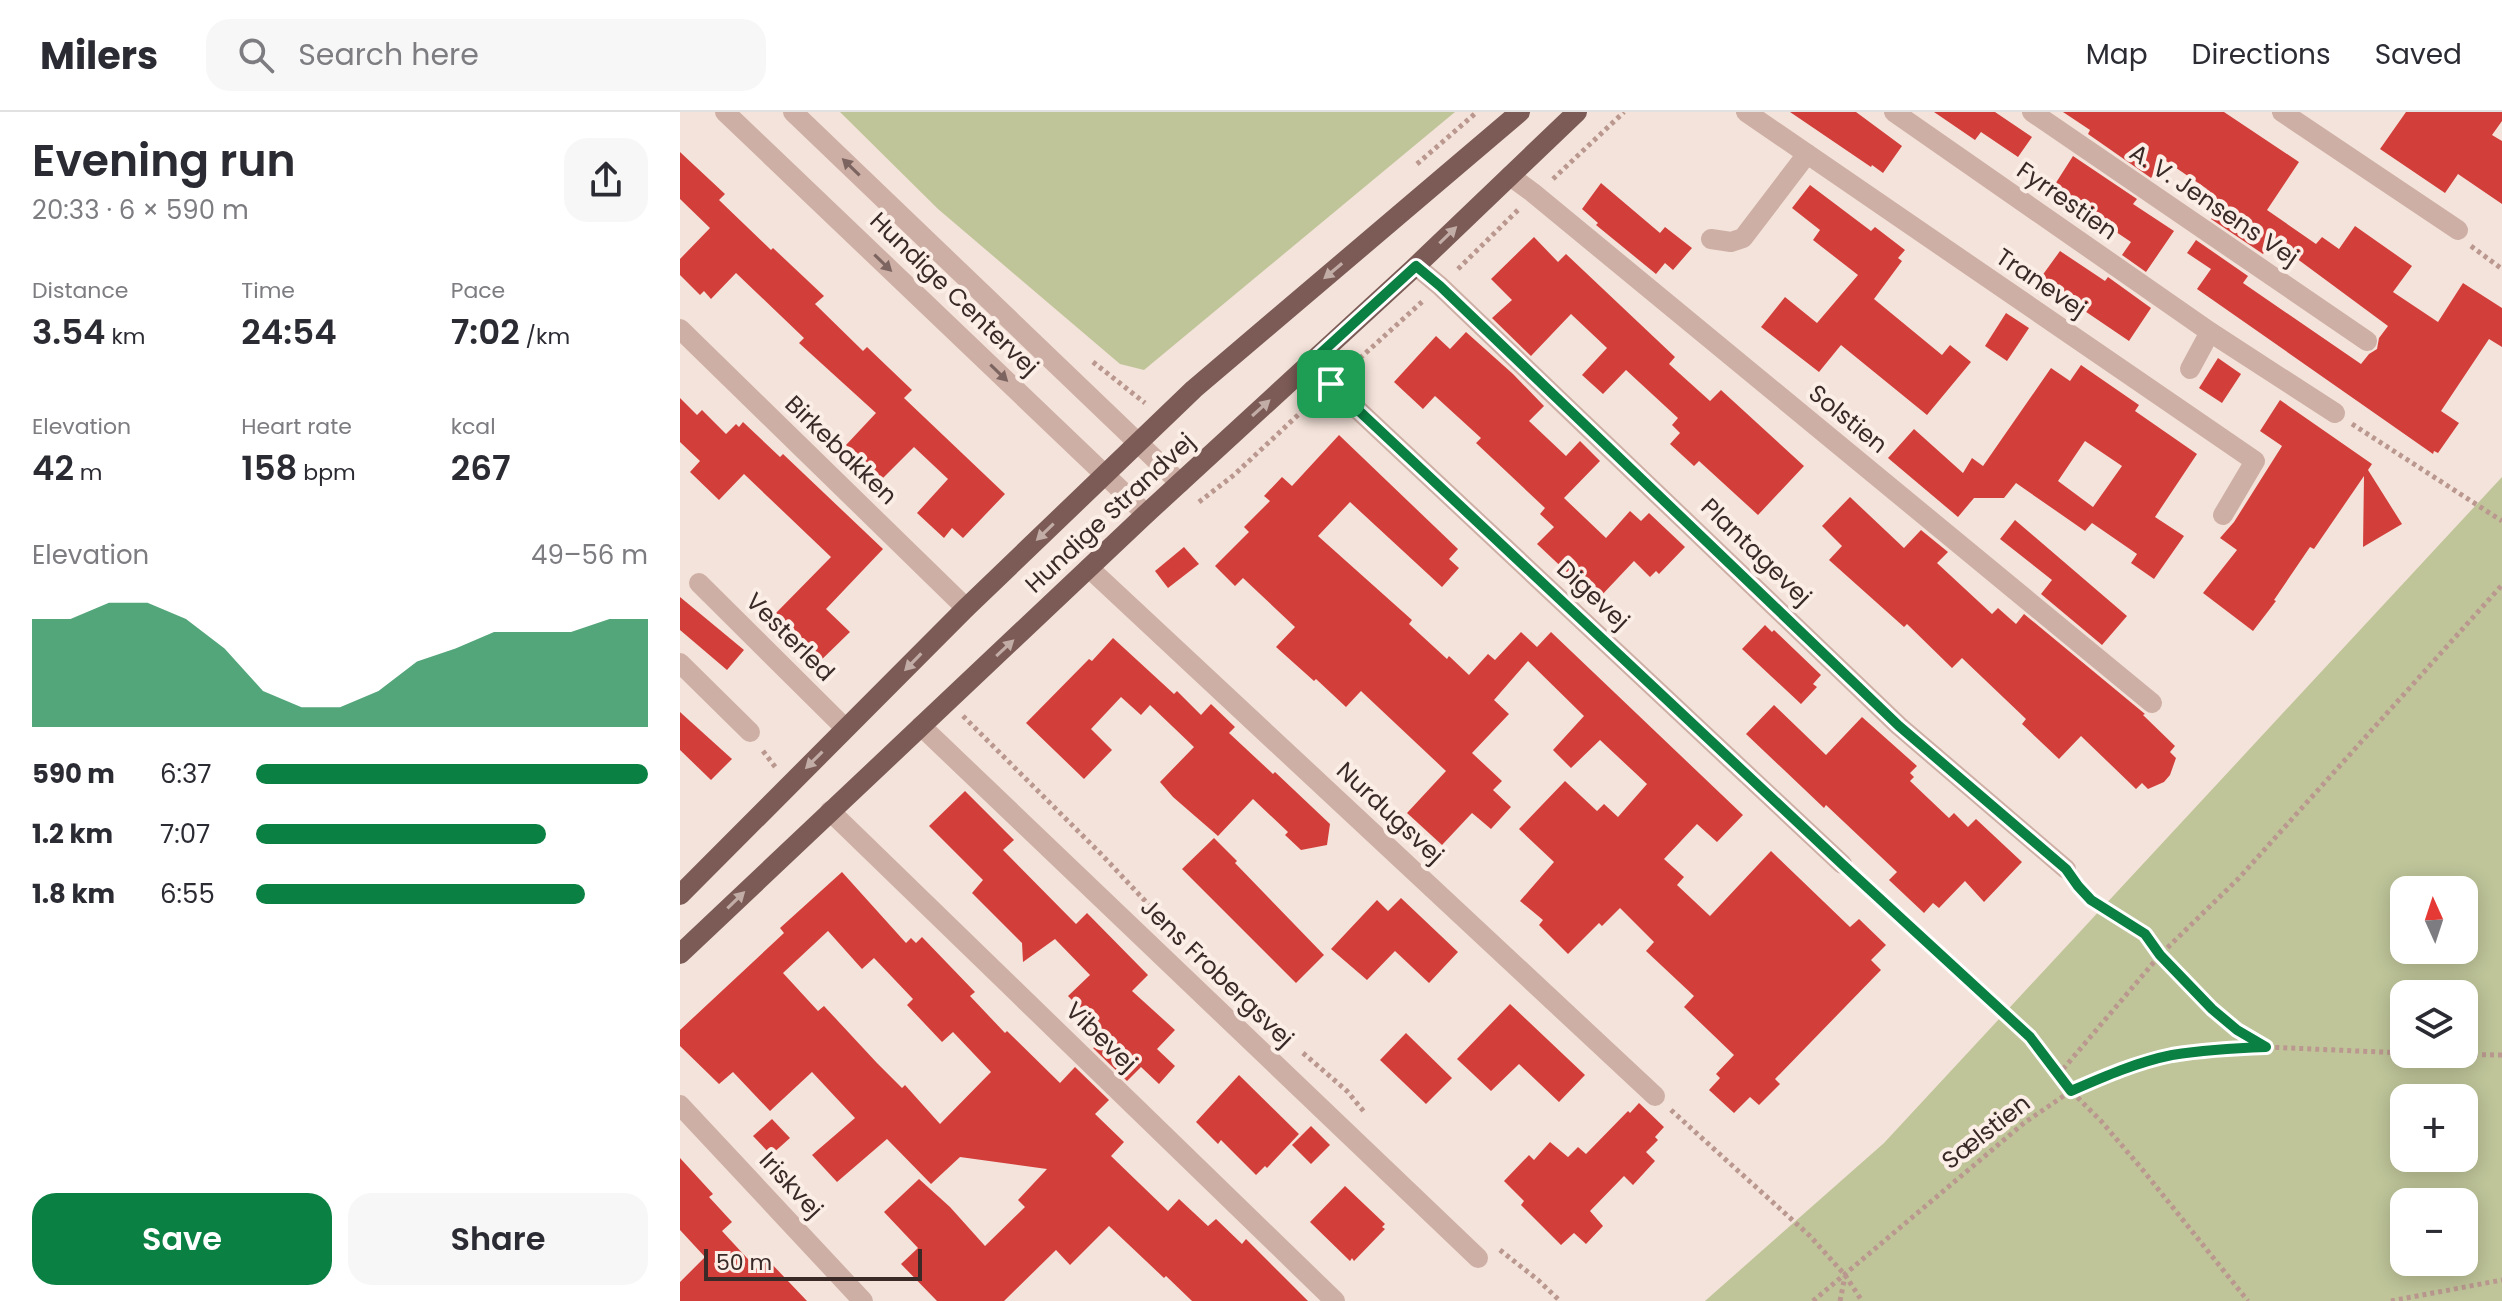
<!DOCTYPE html>
<html lang="en">
<head>
<meta charset="utf-8">
<style>
  body { margin:0; font-family:Poppins,sans-serif; background:#f7f7f7; color:#2b2b33; height:100vh; display:flex; flex-direction:column; font-size:30px; white-space:nowrap }
  * { box-sizing:border-box; margin:0 }
  p { font-size:26px; color:#7c7c81 }
  .icon { flex:none; width:44px; height:44px; fill:none; stroke:currentColor; stroke-width:2; stroke-linecap:round; stroke-linejoin:round }
  .map { position:relative; flex:1; overflow:hidden }
  .drawer { display:flex; flex-direction:column; background:#fff; width:680px }
  .drawer>* { flex:none }
  .needle { width:52px; rotate:357deg }
  .fabs { position:absolute; left:1710px; top:764px; display:grid; gap:16px }
  .fabs a { display:grid; place-items:center; width:88px; height:88px; border-radius:16px; background:#fff; box-shadow:0 4px 20px #0003; font-size:40px }
  .scale { position:absolute; left:24px; bottom:20px; width:218px; box-sizing:border-box; padding-left:8px; border:4px solid #392927; border-top:0; font-size:22px; line-height:28px; white-space:nowrap; color:#392927; -webkit-text-stroke:6px #fbeee7; paint-order:stroke }
  .pin { position:absolute; display:grid; place-items:center; width:68px; height:68px; color:#fff; margin:-34px; border-radius:16px; box-shadow:0 4px 12px #0006 }
  .round { display:grid; place-items:center; flex:none; width:84px; height:84px; border-radius:24px; background:#f7f7f7 }
  .head { display:flex; align-items:center; justify-content:space-between; height:136px; padding:0 32px }
  h1 { font-size:44px; font-weight:600; line-height:60px }
  .figures { display:grid; grid-template-columns:repeat(3,1fr); gap:12px; height:136px; padding:8px 32px }
  .figures div { display:grid; align-content:center }
  .figures b { font-size:34px; font-weight:600 }
  .figures small { font-size:22px; font-weight:400 }
  .figures p { font-size:22px }
  .chart { height:224px; padding:16px 32px }
  .chart p { display:flex; justify-content:space-between }
  .chart svg { width:100%; height:144px; margin-top:8px; fill:#0b8043; opacity:.7 }
  .action { display:flex; gap:16px; margin-top:auto; padding:16px 32px }
  .action a { flex:1; height:92px; border-radius:24px; background:#0b8043; color:#fff; font-size:32px; font-weight:600; line-height:92px; text-align:center }
  .action a+a { background:#f7f7f7; color:#2b2b33 }
  ul { padding:0 32px; list-style:none; font-size:26px }
  li { display:grid; grid-template-columns:128px 96px 1fr; align-items:center; height:60px }
  li i { height:20px; border-radius:10px; background:#0b8043 }
  header { display:flex; align-items:center; gap:48px; box-sizing:border-box; height:112px; padding:0 40px; background:#fff; border-bottom:2px solid #e1e1e2 }
  header strong { font-size:38px }
  nav { display:flex; gap:44px; margin-inline-start:auto; font-size:28px }
  .search { width:560px; height:72px; background:#f7f7f7; display:flex; align-items:center; gap:20px; box-sizing:border-box; padding:0 28px; border-radius:24px; color:#7c7c81; font-size:30px }
  main { display:flex; flex:1; min-height:0 }
  .map>svg:first-child { display:block }
  .green { fill:#bfc599; fill-rule:evenodd }
  .building { fill:#d23f3b; fill-rule:evenodd }
  .lines { fill:none; stroke-linecap:round; stroke-linejoin:round }
  .path { stroke:#ba988f; stroke-width:5; stroke-dasharray:4 4; stroke-linecap:butt }
  .minor { stroke:#ceafa5; stroke-width:20 }
  .major { stroke:#7c5b56; stroke-width:20 }
  .oneway { fill:#7c6560 }
  .oneway2 { fill:#c2aca6 }
  .route-casing { stroke:#fff; stroke-width:16 }
  .route { stroke:#0b8043; stroke-width:10 }
  .labels { text-anchor:middle; stroke-width:8; stroke-linejoin:round; paint-order:stroke }
  .street-label { font-size:24px; fill:#392927; stroke:#fbeee7 }
</style>
</head>
<body>
<header>
<strong>Milers</strong>
<div class="search"><svg class="icon" aria-label="search" viewBox="0 0 24 24"><circle cx="10" cy="10" r="6"/><path d="M15 15l6 6"/></svg>Search here</div>
<nav><a>Map</a><a>Directions</a><a>Saved</a></nav>
</header>
<main>
<section class="drawer">
<div class="head"><div><h1>Evening run</h1><p>20:33 · 6 × 590 m</p></div><a class="round"><svg class="icon" aria-label="share" viewBox="0 0 24 24"><path d="M12 15V3M7 8l5-5 5 5M5 13v7h14v-7"/></svg></a></div>
<div class="figures">
<div><p>Distance</p><b>3.54<small> km</small></b></div>
<div><p>Time</p><b>24:54</b></div>
<div><p>Pace</p><b>7:02<small> /km</small></b></div>
</div>
<div class="figures">
<div><p>Elevation</p><b>42<small> m</small></b></div>
<div><p>Heart rate</p><b>158<small> bpm</small></b></div>
<div><p>kcal</p><b>267</b></div>
</div>
<div class="chart"><p><span>Elevation</span>49–56 m</p>
<svg viewBox="0 0 160 44" preserveAspectRatio="none"><path d="M0 44V11L10 11L20 6L30 6L40 11L50 20L60 33L70 38L80 38L90 33L100 24L110 20L120 15L130 15L140 15L150 11L160 11V44z"/></svg>
</div>
<ul>
<li><b>590 m</b>6:37<i style="width:100%"></i></li>
<li><b>1.2 km</b>7:07<i style="width:74%"></i></li>
<li><b>1.8 km</b>6:55<i style="width:84%"></i></li>
</ul>
<div class="action"><a>Save</a><a>Share</a></div>
</section>
<div class="map">
<svg width="1822" height="1189" viewBox="0 0 1822 1189">
  <rect width="100%" height="100%" fill="#f4e3da"/>
  <!-- green -->
  <g class="green">
    <polygon points="160,0 775,0 464,258 440,252 258,97"/>
    <path d="M 1822,365 L 1822,1189 L 1025,1189 L 1204,1031 ZM 1784,778 L 1784,838 L 1724,838 L 1724,778 ZM 1784,882 L 1784,942 L 1724,942 L 1724,882 ZM 1724,986 L 1784,986 L 1784,1046 L 1724,1046 ZM 1724,1090 L 1784,1090 L 1784,1150 L 1724,1150 Z"/>
  </g>
  <!-- building -->
  <g class="building">
    <polygon points="1110,0 1176,0 1222,34 1203,61 1192,53 1191,55"/>
    <polygon points="1254,0 1315,0 1352,25 1338,45 1301,20 1295,28"/>
    <polygon points="1383,0 1544,0 1619,50 1587,98 1636,132 1642,125 1659,137 1675,114 1732,154 1713,180 1758,210 1783,171 1822,196 1822,235 1809,227 1761,299 1779,311 1758,341 1754,339 1753,342 1517,177 1531,157 1507,141 1516,128 1568,164 1563,171 1681,252 1689,242 1697,237 1699,226 1708,214 1593,129 1583,142 1531,107 1538,96 1522,85 1527,77 1483,47 1471,66 1408,22 1410,18"/>
    <polygon points="1726,0 1822,0 1822,9 1812,23 1822,29 1822,92 1778,62 1765,81 1700,37"/>
    <polygon points="0,40 45,82 39,88 91,138 93,136 144,184 135,192 183,239 187,235 232,278 224,286 325,382 283,426 272,416 264,426 237,401 268,367 234,335 202,367 166,333 196,301 119,231 124,226 56,161 31,187 24,179 20,183 0,163 0,147 30,116 0,87"/>
    <polygon points="1393,44 1457,87 1453,92 1494,119 1466,160 1442,143 1451,130 1372,77"/>
    <polygon points="921,71 980,121 985,115 1012,136 993,158 985,151 976,162 916,113 918,111 902,97"/>
    <polygon points="1130,73 1191,119 1195,115 1225,138 1218,146 1222,149 1194,187 1262,243 1270,233 1291,250 1247,303 1161,233 1139,260 1081,215 1105,185 1137,211 1178,163 1133,128 1140,118 1112,96"/>
    <polygon points="854,125 878,150 886,142 995,245 989,252 1030,289 1041,278 1124,354 1078,403 1019,349 1014,354 990,332 1000,321 992,313 998,306 946,258 923,282 902,263 927,236 891,202 851,244 812,206 832,188 811,167"/>
    <polygon points="1380,139 1425,169 1428,165 1471,196 1449,229 1359,168"/>
    <polygon points="1326,201 1349,216 1327,249 1305,234"/>
    <polygon points="786,220 833,262 864,294 849,309 886,344 900,329 920,349 884,386 926,426 950,399 961,409 969,401 1005,435 979,462 976,459 970,465 954,449 920,485 910,475 907,479 857,432 874,415 860,402 865,396 796,331 801,326 755,284 743,297 714,270 756,224 770,237"/>
    <polygon points="1538,246 1561,262 1542,291 1519,276"/>
    <path d="M 1401,253 L 1459,293 L 1455,299 L 1517,342 L 1475,405 L 1504,424 L 1474,467 L 1451,451 L 1457,442 L 1412,411 L 1405,419 L 1336,371 L 1324,386 L 1294,386 L 1278,405 L 1208,346 L 1234,317 L 1283,361 L 1292,346 L 1303,354 L 1371,256 L 1390,269 ZM 1405,329 L 1442,354 L 1413,395 L 1378,369 Z"/>
    <polygon points="0,286 17,303 22,298 46,322 56,312 59,315 63,310 100,345 103,342 203,437 146,497 170,520 133,556 110,534 120,524 96,501 151,445 64,362 39,388 10,360 20,349 0,330"/>
    <polygon points="1600,288 1692,352 1688,358 1722,412 1683,435 1684,364 1634,437 1630,435 1594,488 1596,489 1573,519 1523,481 1557,438 1540,426 1554,410 1602,334 1580,319"/>
    <polygon points="659,323 778,437 769,447 779,456 762,475 670,390 638,424 732,508 729,512 767,547 769,544 789,563 808,542 815,548 841,520 857,535 871,520 1063,703 1037,730 1017,712 984,747 1004,765 997,773 1030,804 1091,739 1170,815 1179,807 1206,833 1191,848 1201,858 1095,967 1100,972 1079,993 1070,985 1054,1001 1029,978 1040,966 1036,962 1054,943 1004,895 1014,884 966,839 974,830 940,796 922,814 919,811 888,842 859,813 863,808 840,789 874,750 839,717 885,669 917,699 924,692 938,705 967,672 920,628 891,656 873,638 904,604 848,549 814,588 829,602 792,641 822,669 813,678 831,695 811,717 792,701 762,733 727,701 766,659 681,579 666,595 636,567 634,569 596,535 615,515 563,466 555,474 535,454 569,420 564,415 590,389 584,384 602,365 612,374"/>
    <polygon points="1170,385 1224,436 1241,418 1268,440 1257,451 1312,502 1318,496 1336,512 1344,502 1465,602 1463,603 1495,634 1490,640 1496,646 1490,663 1484,670 1468,677 1462,671 1456,677 1401,624 1379,647 1342,612 1346,607 1282,546 1272,556 1227,512 1224,515 1149,448 1162,434 1142,414"/>
    <polygon points="1335,408 1447,504 1422,533 1361,482 1372,468 1320,427"/>
    <polygon points="504,435 519,452 488,476 475,459"/>
    <polygon points="0,485 64,538 47,558 0,518"/>
    <polygon points="1085,513 1092,520 1094,518 1141,563 1133,572 1137,575 1121,592 1062,537"/>
    <polygon points="433,526 494,582 497,579 521,603 531,592 555,615 549,621 593,662 595,660 650,712 647,733 621,738 605,723 608,720 573,687 538,724 493,685 480,670 514,635 470,593 461,603 441,585 411,617 432,638 404,667 346,611 409,547 412,549"/>
    <polygon points="1094,593 1146,643 1182,605 1237,654 1230,661 1234,665 1230,669 1269,706 1274,701 1288,715 1296,707 1342,750 1304,790 1285,769 1259,796 1253,791 1244,801 1209,768 1217,760 1146,693 1144,696 1066,622"/>
    <polygon points="0,600 52,647 31,668 0,638"/>
    <polygon points="285,679 334,728 323,738 396,812 407,801 468,863 452,879 495,918 477,937 495,954 479,972 461,955 447,969 413,936 416,934 395,912 406,902 388,884 410,863 375,827 343,850 342,831 292,781 303,768 249,714"/>
    <polygon points="534,726 557,749 555,751 644,843 616,871 502,757"/>
    <path d="M 162,760 L 226,831 L 231,826 L 236,831 L 242,825 L 295,880 L 290,884 L 325,921 L 327,919 L 380,971 L 395,955 L 429,988 L 415,1002 L 444,1030 L 431,1044 L 488,1099 L 499,1087 L 528,1114 L 536,1107 L 562,1132 L 566,1127 L 628,1189 L 512,1189 L 486,1164 L 484,1166 L 429,1114 L 390,1153 L 376,1138 L 324,1189 L 257,1189 L 221,1152 L 238,1136 L 204,1100 L 239,1067 L 270,1095 L 305,1134 L 345,1095 L 338,1088 L 367,1057 L 280,1045 L 251,1072 L 207,1027 L 157,1070 L 132,1043 L 175,1006 L 132,960 L 90,999 L 53,960 L 39,972 L 0,934 L 0,918 L 104,821 L 100,816 ZM 148,819 L 182,857 L 194,846 L 233,887 L 227,893 L 262,930 L 273,920 L 311,960 L 260,1012 L 225,973 L 222,976 L 197,951 L 144,894 L 138,899 L 103,861 Z"/>
    <polygon points="721,786 778,840 749,871 715,839 687,868 651,837 697,788 708,799"/>
    <polygon points="830,892 905,963 879,990 839,952 811,979 777,947"/>
    <polygon points="726,921 772,966 746,992 700,948"/>
    <polygon points="559,963 619,1022 587,1056 585,1054 576,1063 541,1028 538,1032 516,1010"/>
    <polygon points="959,991 984,1015 975,1025 978,1028 966,1040 975,1049 953,1073 944,1064 910,1099 923,1114 906,1132 894,1121 881,1133 841,1093 844,1089 824,1069 849,1043 854,1048 870,1030 888,1045 898,1035 906,1042 948,999 950,1001"/>
    <polygon points="92,1007 110,1026 91,1043 73,1024"/>
    <polygon points="631,1014 650,1033 631,1052 612,1033"/>
    <polygon points="0,1046 33,1082 29,1085 52,1110 42,1119 78,1158 88,1148 127,1189 0,1189 0,1170 25,1145 0,1118"/>
    <polygon points="665,1074 705,1112 702,1115 705,1117 674,1149 672,1146 670,1149 630,1110"/>
  </g>
  <g class="lines">
    <!-- path -->
    <g class="path">
      <polyline points="737,52 797,0"/>
      <polyline points="873,67 944,0"/>
      <polyline points="1791,134 1822,157"/>
      <polyline points="778,157 839,97"/>
      <polyline points="413,250 465,291"/>
      <polyline points="668,257 744,188"/>
      <polyline points="1672,312 1822,409"/>
      <polyline points="519,390 554,363 634,288"/>
      <polyline points="283,604 422,743 483,808"/>
      <polyline points="83,639 96,656"/>
      <polyline points="1177,766 1350,925 1391,979 1421,1009 1462,1057 1568,1189"/>
      <polyline points="1397,774 1425,798 1454,813 1465,822 1480,843 1532,897 1557,918 1585,934"/>
      <polyline points="623,941 667,979 685,1001"/>
      <polyline points="1754,942 1822,943"/>
      <polyline points="1378,963 1480,843 1559,766 1822,473"/>
      <polyline points="991,998 1130,1124 1165,1163 1182,1189"/>
      <polyline points="820,1138 858,1168 880,1189"/>
      <polyline points="1133,1189 1344,1011 1391,979 1437,959 1490,944 1536,937 1586,935 1724,941"/>
      <polyline points="1160,1189 1165,1164"/>
      <polyline points="1711,1189 1822,1168"/>
    </g>
    <!-- minor -->
    <g class="minor">
      <polyline points="45,0 466,402"/>
      <polyline points="113,0 500,371"/>
      <polyline points="1066,0 1575,349 1543,403"/>
      <polyline points="1214,0 1530,220 1655,301"/>
      <polyline points="1352,0 1687,229"/>
      <polyline points="1602,0 1778,118"/>
      <polyline points="830,64 852,80 1472,591"/>
      <polyline points="1031,127 1051,130 1063,126 1127,42"/>
      <polyline points="736,154 760,174 1219,614 1386,757"/>
      <polyline points="0,217 286,496"/>
      <polyline points="629,252 1162,752"/>
      <polyline points="1510,257 1530,220"/>
      <polyline points="409,456 975,984"/>
      <polyline points="19,471 165,616"/>
      <polyline points="0,551 70,620"/>
      <polyline points="241,614 798,1146"/>
      <polyline points="150,699 655,1189"/>
      <polyline points="0,993 183,1189"/>
    </g>
    <!-- major -->
    <g class="major">
      <polyline points="0,783 286,496 514,277 840,0"/>
      <polyline points="0,842 466,402 736,154 897,0"/>
    </g>
  </g>
  <!-- one-way arrows -->
  <defs><path id="oneway-solid" d="M-6-.8H1V-3.2L6.5 0L1 3.2V.8H-6Z" transform="scale(2)"/></defs>
  <g class="oneway">
    <use href="#oneway-solid" transform="translate(171 55) rotate(-136)"/>
    <use href="#oneway-solid" transform="translate(203 151) rotate(44)"/>
    <use href="#oneway-solid" transform="translate(319 261) rotate(44)"/>
  </g>
  <g class="oneway2">
    <use href="#oneway-solid" transform="translate(768 123) rotate(-44)"/>
    <use href="#oneway-solid" transform="translate(653 159) rotate(140)"/>
    <use href="#oneway-solid" transform="translate(581 296) rotate(-42)"/>
    <use href="#oneway-solid" transform="translate(365 420) rotate(136)"/>
    <use href="#oneway-solid" transform="translate(325 536) rotate(-43)"/>
    <use href="#oneway-solid" transform="translate(233 550) rotate(134)"/>
    <use href="#oneway-solid" transform="translate(134 648) rotate(135)"/>
    <use href="#oneway-solid" transform="translate(56 788) rotate(-44)"/>
  </g>
  <g class="lines">
    <defs>
      <path id="route" d="M 736,154 L 760,174 L 1219,614 L 1386,757 L 1398,774 L 1411,788 L 1465,822 L 1480,843 L 1532,897 L 1557,918 L 1586,935 C 1555,936 1523,938 1492,943 C 1457,950 1423,965 1391,979 L 1350,925 L 1162,752 L 629,252 Z"/>
    </defs>
    <!-- route casing -->
    <use href="#route" class="route-casing"/>
    <!-- route -->
    <use href="#route" class="route"/>
  </g>
  <g class="labels">
    <!-- street labels -->
    <g class="street-label">
      <text transform="translate(1387 89) rotate(35)" y="8">Fyrrestien</text>
      <text transform="translate(1534 93) rotate(34)" y="8">A. V. Jensens Vej</text>
      <text transform="translate(1361 171) rotate(34)" y="8">Tranevej</text>
      <text transform="translate(274 182) rotate(44)" y="8">Hundige Centervej</text>
      <text transform="translate(1168 307) rotate(39)" y="8">Solstien</text>
      <text transform="translate(161 338) rotate(44)" y="8">Birkebakken</text>
      <text transform="translate(430 401) rotate(-43)" y="8">Hundige Strandvej</text>
      <text transform="translate(1076 440) rotate(44)" y="8">Plantagevej</text>
      <text transform="translate(913 483) rotate(43)" y="8">Digevej</text>
      <text transform="translate(110 525) rotate(45)" y="8">Vesterled</text>
      <text transform="translate(710 701) rotate(43)" y="8">Nurdugsvej</text>
      <text transform="translate(537 861) rotate(44)" y="8">Jens Frobergsvej</text>
      <text transform="translate(421 925) rotate(44)" y="8">Vibevej</text>
      <text transform="translate(1306 1020) rotate(-38)" y="8">Sælstien</text>
      <text transform="translate(111 1073) rotate(47)" y="8">Iriskvej</text>
    </g>
  </g>
</svg>
<div class="fabs">
<a><svg class="needle" viewBox="-14 -14 28 28"><path d="M0-13l5 13h-10z" fill="#e53935"/><path d="M0 13l5-13h-10z" fill="#7c7c81"/></svg></a>
<a><svg class="icon" aria-label="layers" viewBox="0 0 24 24"><path d="M12 4l9 5-9 5-9-5zM3 14l9 5 9-5"/></svg></a>
<a>+</a>
<a>−</a>
</div>
<div class="scale">50 m</div>
<div class="pin" style="left:651px;top:272px;background:#1e9e55"><svg class="icon" aria-label="arrive" viewBox="0 0 24 24"><path d="M6 21V4h12l-3 4 3 4H6"/></svg></div>
</div>
</main>
</body>
</html>
